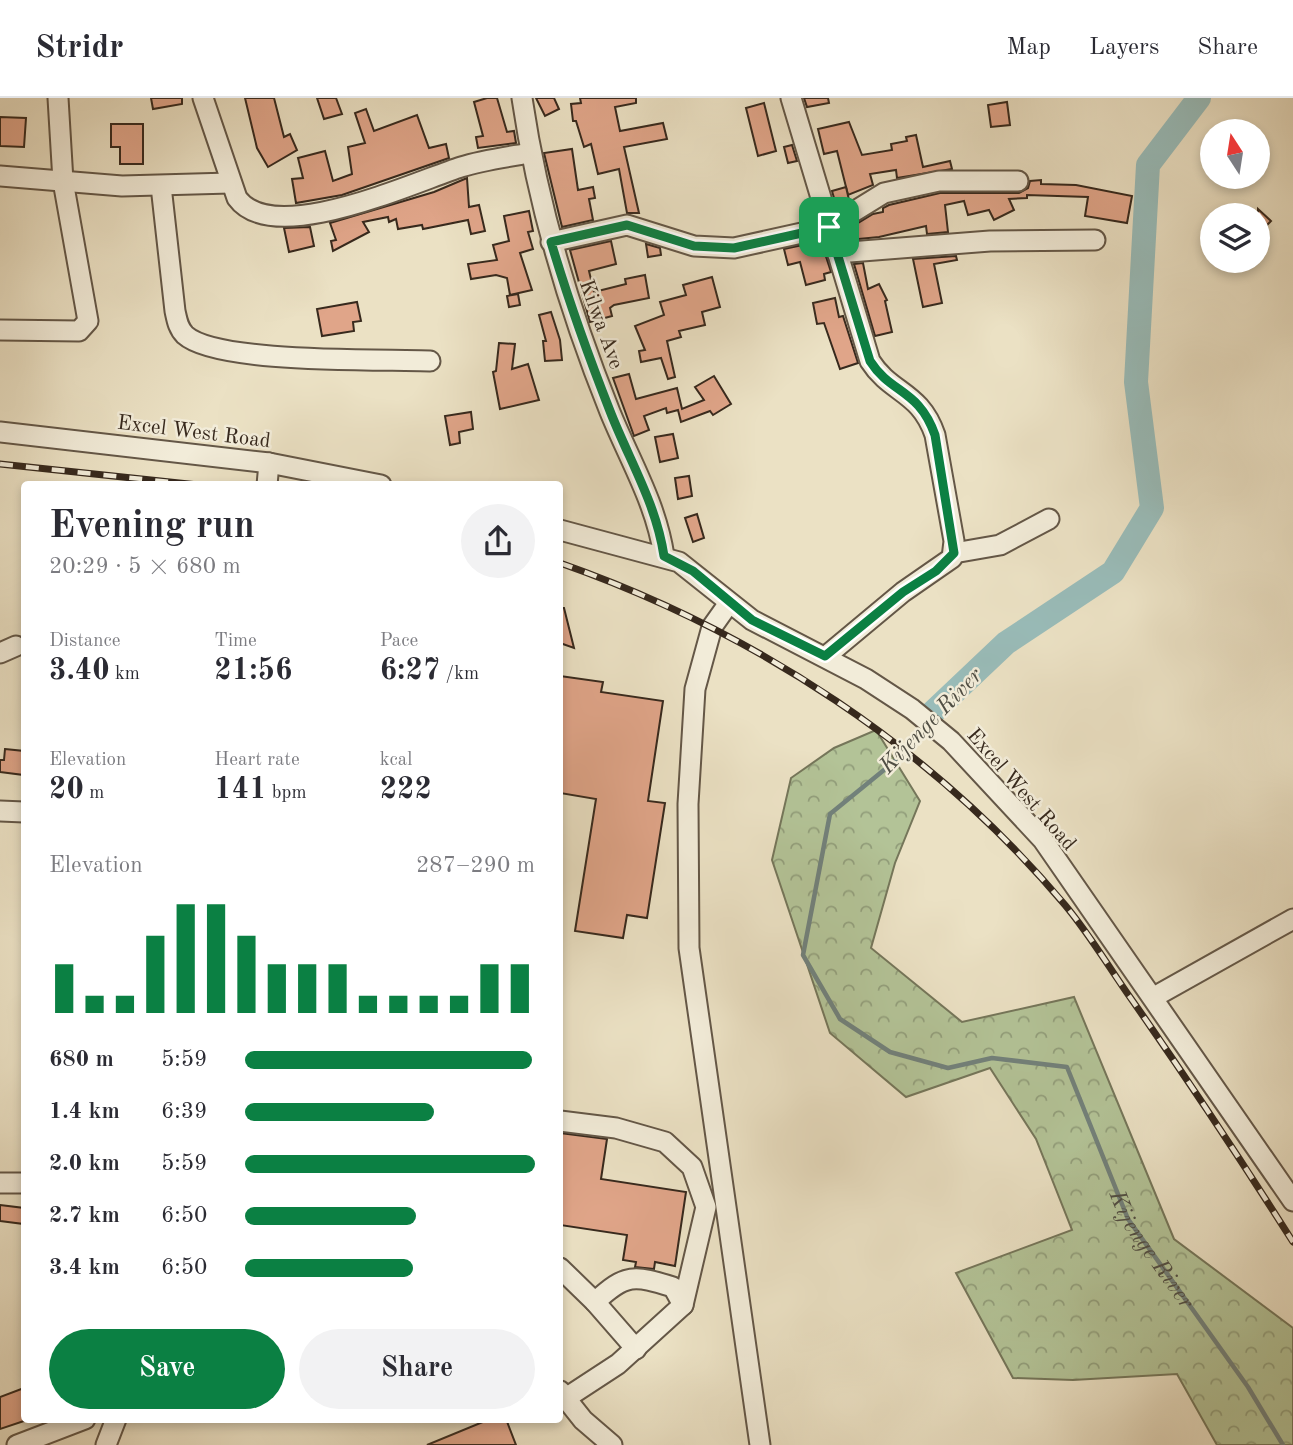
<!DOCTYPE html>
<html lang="en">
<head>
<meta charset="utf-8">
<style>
  body { margin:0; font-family:"Old Standard TT",serif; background:#f2f2f3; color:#2b2b33; height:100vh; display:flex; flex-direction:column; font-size:26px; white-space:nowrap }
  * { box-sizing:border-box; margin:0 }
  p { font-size:23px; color:#7c7c81 }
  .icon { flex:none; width:38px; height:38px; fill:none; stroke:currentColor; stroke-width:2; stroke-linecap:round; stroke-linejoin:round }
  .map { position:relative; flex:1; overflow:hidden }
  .side { position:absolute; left:21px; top:383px; width:542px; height:942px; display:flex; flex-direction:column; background:#fff; border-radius:7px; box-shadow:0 4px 10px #0003 }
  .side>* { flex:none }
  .needle { width:46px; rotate:348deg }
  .tools { position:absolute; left:1200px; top:21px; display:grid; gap:14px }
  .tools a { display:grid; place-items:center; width:70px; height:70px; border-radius:50%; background:#fff; box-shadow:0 4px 10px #0003; font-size:35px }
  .pin { position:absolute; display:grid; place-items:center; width:60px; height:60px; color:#fff; margin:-30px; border-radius:14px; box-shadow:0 4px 10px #0006 }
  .round { display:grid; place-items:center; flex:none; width:74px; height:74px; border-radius:37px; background:#f2f2f3 }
  .headline { display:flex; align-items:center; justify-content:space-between; height:119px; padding:0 28px }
  h1 { font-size:38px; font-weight:700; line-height:52px }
  .figures { display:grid; grid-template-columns:repeat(3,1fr); gap:10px; height:119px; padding:7px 28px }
  .figures div { display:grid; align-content:center }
  .figures b { font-size:30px; font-weight:700 }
  .figures small { font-size:19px; font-weight:400 }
  .figures p { font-size:19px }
  .chart { height:196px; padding:14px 28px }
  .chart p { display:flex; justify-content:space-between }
  .chart svg { width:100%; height:126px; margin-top:7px; stroke:#0b8043; stroke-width:6 }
  .cta { display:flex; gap:14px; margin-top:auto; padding:14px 28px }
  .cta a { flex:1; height:80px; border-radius:42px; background:#0b8043; color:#fff; font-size:28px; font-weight:700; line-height:80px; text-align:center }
  .cta a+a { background:#f2f2f3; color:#2b2b33 }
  ul { padding:0 28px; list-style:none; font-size:23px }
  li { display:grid; grid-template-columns:112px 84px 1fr; align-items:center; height:52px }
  li i { height:18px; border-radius:9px; background:#0b8043 }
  header { display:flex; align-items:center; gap:42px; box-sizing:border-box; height:98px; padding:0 35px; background:#fff; border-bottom:2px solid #e1e1e2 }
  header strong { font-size:33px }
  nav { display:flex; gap:38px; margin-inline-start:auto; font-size:24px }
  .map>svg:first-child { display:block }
  .forest { fill:url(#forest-crowns); stroke:#75765a; stroke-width:2 }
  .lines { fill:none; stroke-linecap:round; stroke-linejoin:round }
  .stream { stroke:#72817b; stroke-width:4.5 }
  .river { stroke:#99bcb9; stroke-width:24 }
  .building { fill:#e0a589; stroke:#37291d; stroke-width:2 }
  .minor-casing { stroke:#645747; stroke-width:23 }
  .minor { stroke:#f2ecd9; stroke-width:19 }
  .rail-casing { stroke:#37291d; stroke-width:7 }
  .rail { stroke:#f2ecd9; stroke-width:4.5; stroke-dasharray:13; stroke-linecap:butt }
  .route-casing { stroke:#fff; stroke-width:14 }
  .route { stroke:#0b8043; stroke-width:9 }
  .labels { text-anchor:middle; stroke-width:5; stroke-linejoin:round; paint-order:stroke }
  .street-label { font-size:21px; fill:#37291d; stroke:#f2ecd9 }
  .water-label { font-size:23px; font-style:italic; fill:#504e44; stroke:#f2ecd9 }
</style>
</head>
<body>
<header>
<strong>Stridr</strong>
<nav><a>Map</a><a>Layers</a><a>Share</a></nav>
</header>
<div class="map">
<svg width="1293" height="1347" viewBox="0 0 1293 1347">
  <defs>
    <pattern id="forest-crowns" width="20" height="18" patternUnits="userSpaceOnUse" patternTransform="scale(1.75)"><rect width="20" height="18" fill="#b3c397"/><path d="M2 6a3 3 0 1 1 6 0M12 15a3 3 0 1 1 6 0" fill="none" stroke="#929e7b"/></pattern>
  </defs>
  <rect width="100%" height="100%" fill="#ebe1c4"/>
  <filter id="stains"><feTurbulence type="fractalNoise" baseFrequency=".00286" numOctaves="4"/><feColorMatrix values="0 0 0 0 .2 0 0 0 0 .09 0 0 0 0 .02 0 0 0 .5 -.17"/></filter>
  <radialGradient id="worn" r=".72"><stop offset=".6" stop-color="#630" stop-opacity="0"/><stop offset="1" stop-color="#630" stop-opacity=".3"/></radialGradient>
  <!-- forest -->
  <polygon class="forest" points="876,632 920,703 895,765 871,850 962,924 1074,899 1174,1141 1293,1230 1293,1347 1217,1347 1177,1276 1073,1282 1013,1280 956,1175 1072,1132 1036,1041 990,970 906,999 830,935 772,762 791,680 834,650"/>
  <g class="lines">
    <!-- stream -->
    <path class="stream" id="s1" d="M 922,628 L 895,663 L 830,716 L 803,857 L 840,921 L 890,954 L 948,970 L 992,960 L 1067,969 L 1128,1121 L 1248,1289 L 1283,1347"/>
    <!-- river -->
    <polyline class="river" points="931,616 1006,545 1113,474 1152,410 1136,284 1148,67 1199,0"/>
  </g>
  <!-- building -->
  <g class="building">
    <polygon points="151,0 182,0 182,6 153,11"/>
    <polygon points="245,0 274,0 284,39 290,36 297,52 268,69 257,50"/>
    <polygon points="317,0 336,0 342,16 324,21"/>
    <polygon points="487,0 497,0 507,34 514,33 516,45 478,50 476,39 483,38 474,4"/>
    <polygon points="536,0 554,0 559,11 545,18"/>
    <polygon points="580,0 636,0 636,5 615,9 620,33 663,25 667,41 624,49 639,115 627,115 619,71 598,76 591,46 584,49 576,23 573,23 571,6 581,5"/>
    <polygon points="804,0 828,0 829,5 807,9"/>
    <polygon points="1007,4 1010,27 991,29 988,7"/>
    <polygon points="764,5 776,53 758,58 746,10"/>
    <polygon points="366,11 374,33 417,17 429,50 446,46 449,60 342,97 296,105 292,81 303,80 298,60 325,53 333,83 352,76 348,49 365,45 355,15"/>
    <polygon points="0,19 26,20 24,49 0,48"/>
    <polygon points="849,24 862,57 892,52 891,46 907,43 906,39 916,37 923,69 950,63 952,71 897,80 896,72 870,76 873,87 848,97 837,53 824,56 818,31"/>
    <polygon points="111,26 143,26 143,66 120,66 120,49 111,49"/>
    <polygon points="792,47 797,63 788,65 784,49"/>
    <polygon points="572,51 578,92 593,89 595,100 589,101 593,122 562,129 544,55"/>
    <polygon points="467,80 469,109 479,107 485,133 471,136 468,122 423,131 422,127 398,131 396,121 389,124 388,119 363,124 369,134 333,153 331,143 336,142 330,125 434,94"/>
    <polygon points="1041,82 1041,86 1076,87 1132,98 1127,125 1085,118 1088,99 1027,97 1027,100 1009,101 1014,112 994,122 989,112 968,117 964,103 945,107 948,134 927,136 926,128 879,139 848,142 845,133 873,116 883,114 883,110 889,107 940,95 1019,95 1028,90 1030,83"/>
    <polygon points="846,89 849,102 836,107 832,93"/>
    <polygon points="1258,111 1271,123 1258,136"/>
    <polygon points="529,113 533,133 528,134 533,151 520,155 532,192 510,197 507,180 496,177 471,181 468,166 497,162 493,147 509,143 504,118"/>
    <polygon points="310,129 314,148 289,154 284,130"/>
    <polygon points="611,143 616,166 589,173 594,194 626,186 625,181 645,177 649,200 614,207 610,210 612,218 590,224 570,152"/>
    <polygon points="821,143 831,174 824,176 825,182 806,187 800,164 788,167 784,151"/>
    <polygon points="646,146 660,150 661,157 648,159"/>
    <polygon points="956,158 957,162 934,166 942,205 923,209 913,161"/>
    <polygon points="863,165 868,191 879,186 887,202 885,203 892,234 875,238 854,166"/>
    <polygon points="712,179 720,209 702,214 705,227 679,233 681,239 667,243 675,279 668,281 661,260 641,264 639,253 645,252 635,228 664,217 660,204 686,197 683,187"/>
    <polygon points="518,196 520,207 509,209 507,198"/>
    <polygon points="835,200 839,219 843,218 858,265 840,271 824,225 817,226 813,205"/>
    <polygon points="357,204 361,223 353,224 354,233 322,238 317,211"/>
    <polygon points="551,214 560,242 562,262 545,263 543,243 546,243 539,217"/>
    <polygon points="499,245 515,246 512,271 528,266 539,302 500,311 493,274 496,273"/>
    <polygon points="629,276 636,301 677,290 682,311 704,302 695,289 714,278 731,306 713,317 710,313 681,324 678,312 667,315 666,310 644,318 649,332 634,338 613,280"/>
    <polygon points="471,314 473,331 459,334 460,345 450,347 445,318"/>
    <polygon points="673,336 678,360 660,364 655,339"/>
    <polygon points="689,378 692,398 678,401 675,380"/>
    <polygon points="697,416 704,440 693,444 685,420"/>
    <polygon points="560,510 564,510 574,550 560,545"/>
    <polygon points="560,578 603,584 601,594 663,603 648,703 665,705 647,820 627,817 623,840 575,833 596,701 560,695"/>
    <polygon points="5,651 24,653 24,677 0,674 0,662 4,662"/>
    <polygon points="560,1035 607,1041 601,1081 686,1094 675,1168 655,1164 654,1171 635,1169 636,1164 623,1162 627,1137 560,1127"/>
    <polygon points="0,1107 24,1110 24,1126 0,1123"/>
    <polygon points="24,1290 24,1323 0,1331 0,1299"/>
    <polygon points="490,1321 506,1321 516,1347 427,1347"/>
  </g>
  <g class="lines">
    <defs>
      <g id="minor">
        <path d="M 203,0 L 237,100 C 273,150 414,84 461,69 C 483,62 507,59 530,55"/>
        <path d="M 522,0 C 538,109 569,212 610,314 C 630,363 656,405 664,458"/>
        <path d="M 791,0 L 870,263 C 891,296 920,293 935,337 L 954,443 L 952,460 L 903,494 L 825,559"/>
        <polyline points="0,78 122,88 230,85"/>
        <path d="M 161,88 L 175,213 C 177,222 178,230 185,237 C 217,266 382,261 430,263"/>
        <polyline points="551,144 627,127 694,148 734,150 829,129 884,95 939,83 1018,83"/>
        <polyline points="837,155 990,143 1095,142"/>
        <polyline points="0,232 79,233 88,223 63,83 58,0"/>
        <polyline points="0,334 269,365 381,387"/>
        <polyline points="267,387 269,365"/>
        <polyline points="560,432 679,464 752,522 866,581 912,611 951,643 1043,742 1293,1103"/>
        <polyline points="954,455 1000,447 1049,421"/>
        <polyline points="729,505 712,529 695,591 688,706 689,850 760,1347"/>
        <polyline points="0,555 16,548"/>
        <polyline points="0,713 24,714"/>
        <polyline points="1154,899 1293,821"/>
        <polyline points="560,1023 616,1030 665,1044 692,1069 706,1109 683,1207 618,1266 566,1300"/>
        <polyline points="0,1085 24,1085"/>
        <path d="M 560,1170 L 595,1204 C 626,1175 634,1177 673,1189 L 683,1207"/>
        <polyline points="595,1204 636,1251"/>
        <polyline points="560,1293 583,1322 612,1347"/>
        <polyline points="17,1347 85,1321"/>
        <polyline points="106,1347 116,1321"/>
      </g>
    </defs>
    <!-- minor casing -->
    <use href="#minor" class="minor-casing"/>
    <!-- minor -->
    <use href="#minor" class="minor"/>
    <defs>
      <g id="rail">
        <polyline points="0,366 198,387"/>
        <path d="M 560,465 C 754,533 933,650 1065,807 C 1090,837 1110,871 1132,902 C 1188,982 1241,1062 1293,1144"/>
      </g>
    </defs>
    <!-- rail casing -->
    <use href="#rail" class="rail-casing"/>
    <!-- rail -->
    <use href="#rail" class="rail"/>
  </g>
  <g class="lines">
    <defs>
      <path id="route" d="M 627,127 L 694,148 L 734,150 L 829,129 L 870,263 C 891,296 919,291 935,337 L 954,455 L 936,473 L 903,494 L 825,558 L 752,522 L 693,473 L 664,458 C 656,405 629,362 610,313 C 588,257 568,201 551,144 Z"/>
    </defs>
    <!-- route casing -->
    <use href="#route" class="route-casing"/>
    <!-- route -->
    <use href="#route" class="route"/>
  </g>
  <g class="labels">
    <!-- street labels -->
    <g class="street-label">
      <text transform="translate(602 226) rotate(70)" y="7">Kilwa Ave</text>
      <text transform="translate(194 333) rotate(7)" y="7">Excel West Road</text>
      <text transform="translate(1022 691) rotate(49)" y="7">Excel West Road</text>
    </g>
    <!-- water labels -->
    <g class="water-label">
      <text transform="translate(930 622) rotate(-46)" y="8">Kijenge River</text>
      <text dy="8" stroke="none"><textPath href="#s1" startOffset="788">Kijenge River</textPath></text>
    </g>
  </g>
  <rect width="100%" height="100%" filter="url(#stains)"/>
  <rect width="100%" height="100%" fill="url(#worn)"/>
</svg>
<div class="tools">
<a><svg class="needle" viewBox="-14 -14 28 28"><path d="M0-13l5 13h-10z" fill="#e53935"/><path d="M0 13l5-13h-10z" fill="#7c7c81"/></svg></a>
<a><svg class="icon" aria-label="layers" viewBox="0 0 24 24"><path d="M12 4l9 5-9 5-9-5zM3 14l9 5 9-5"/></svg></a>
</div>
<div class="pin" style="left:829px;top:129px;background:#1e9e55"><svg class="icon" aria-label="arrive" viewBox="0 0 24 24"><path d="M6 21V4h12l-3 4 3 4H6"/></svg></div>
<section class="side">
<div class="headline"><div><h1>Evening run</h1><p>20:29 · 5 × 680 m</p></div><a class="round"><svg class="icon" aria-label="share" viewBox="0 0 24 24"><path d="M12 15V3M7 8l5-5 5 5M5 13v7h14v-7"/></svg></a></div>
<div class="figures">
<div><p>Distance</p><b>3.40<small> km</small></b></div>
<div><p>Time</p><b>21:56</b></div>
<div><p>Pace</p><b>6:27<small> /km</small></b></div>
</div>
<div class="figures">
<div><p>Elevation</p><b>20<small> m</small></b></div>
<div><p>Heart rate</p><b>141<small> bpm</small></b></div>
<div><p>kcal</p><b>222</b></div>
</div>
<div class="chart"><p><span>Elevation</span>287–290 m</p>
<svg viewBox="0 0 160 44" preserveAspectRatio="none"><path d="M5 44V27M15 44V38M25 44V38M35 44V17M45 44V6M55 44V6M65 44V17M75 44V27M85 44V27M95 44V27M105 44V38M115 44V38M125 44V38M135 44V38M145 44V27M155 44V27"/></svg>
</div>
<ul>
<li><b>680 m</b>5:59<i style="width:99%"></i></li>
<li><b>1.4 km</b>6:39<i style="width:65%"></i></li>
<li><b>2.0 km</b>5:59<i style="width:100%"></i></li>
<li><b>2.7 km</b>6:50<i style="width:59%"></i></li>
<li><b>3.4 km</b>6:50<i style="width:58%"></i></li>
</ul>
<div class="cta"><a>Save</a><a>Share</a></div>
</section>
</div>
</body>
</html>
